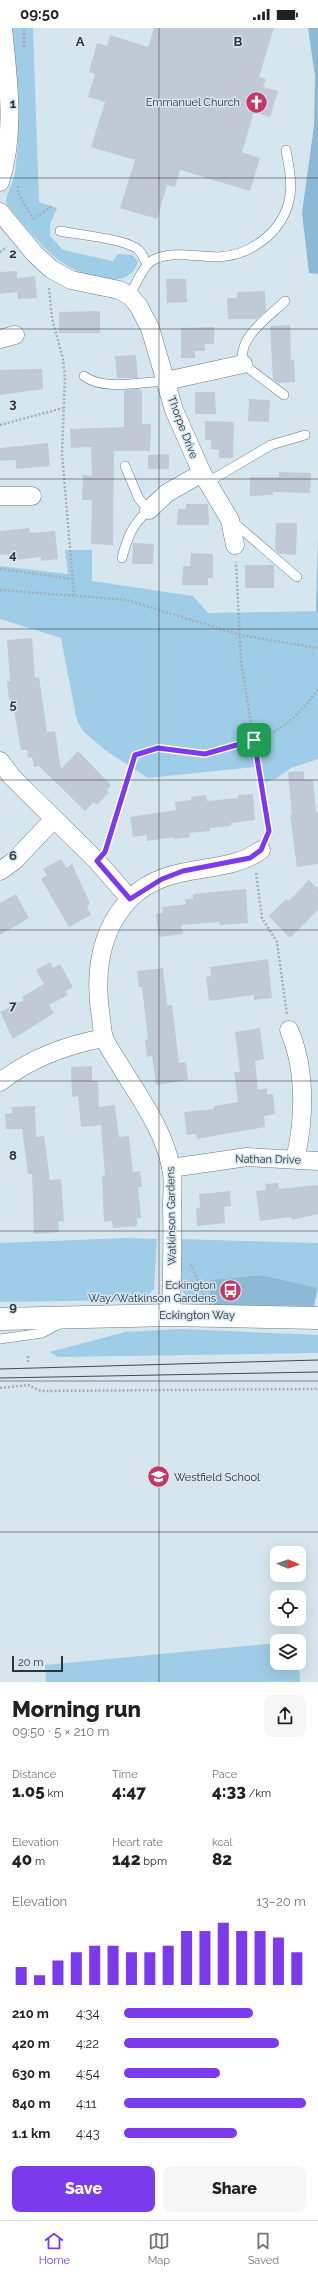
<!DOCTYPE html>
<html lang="en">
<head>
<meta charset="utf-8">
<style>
  body { margin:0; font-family:Raleway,sans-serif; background:#f6f6f6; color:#202124; height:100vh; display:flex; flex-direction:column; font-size:15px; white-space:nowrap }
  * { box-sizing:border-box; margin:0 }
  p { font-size:13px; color:#757577 }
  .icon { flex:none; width:22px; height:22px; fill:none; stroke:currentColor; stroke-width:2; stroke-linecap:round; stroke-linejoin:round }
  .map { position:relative; height:1654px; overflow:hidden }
  .drawer { display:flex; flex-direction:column; background:#fff; flex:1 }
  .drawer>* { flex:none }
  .needle { width:26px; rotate:92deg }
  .controls { position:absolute; left:270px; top:1518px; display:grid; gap:8px }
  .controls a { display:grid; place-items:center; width:36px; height:36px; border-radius:8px; background:#fff; box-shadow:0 4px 16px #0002; font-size:20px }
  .scale { position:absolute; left:12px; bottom:10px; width:51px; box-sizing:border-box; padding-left:4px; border:2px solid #2f3539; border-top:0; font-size:11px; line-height:14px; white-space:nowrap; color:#2f3539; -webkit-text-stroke:3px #d6e6ef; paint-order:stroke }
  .pin { position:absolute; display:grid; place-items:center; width:34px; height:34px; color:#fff; margin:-17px; border-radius:8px; box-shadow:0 2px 6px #0006 }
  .round { display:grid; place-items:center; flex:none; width:42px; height:42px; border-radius:8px; background:#f6f6f6 }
  .headline { display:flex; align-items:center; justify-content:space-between; height:68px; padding:0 12px }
  h1 { font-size:22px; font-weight:800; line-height:30px }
  .metrics { display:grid; grid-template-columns:repeat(3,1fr); gap:6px; height:68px; padding:4px 12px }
  .metrics div { display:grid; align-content:center }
  .metrics b { font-size:17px; font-weight:800 }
  .metrics small { font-size:11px; font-weight:400 }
  .metrics p { font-size:11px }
  .chart { height:112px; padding:8px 12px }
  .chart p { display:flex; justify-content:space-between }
  .chart svg { width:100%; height:72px; margin-top:4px; stroke:#7c3aed; stroke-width:6 }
  .cta { display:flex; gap:8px; margin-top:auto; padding:8px 12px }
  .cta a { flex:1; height:46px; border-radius:8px; background:#7c3aed; color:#fff; font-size:16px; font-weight:800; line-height:46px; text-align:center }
  .cta a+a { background:#f6f6f6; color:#202124 }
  ul { padding:0 12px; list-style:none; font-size:13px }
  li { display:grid; grid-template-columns:64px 48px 1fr; align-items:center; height:30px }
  li i { height:10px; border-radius:5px; background:#7c3aed }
  .status { display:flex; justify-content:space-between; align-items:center; height:28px; padding:0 20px; background:#fff; direction:ltr }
  .status svg { height:11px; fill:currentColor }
  .dock { display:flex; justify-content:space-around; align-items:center; height:56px; border-top:1px solid #e0e0e0; background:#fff; font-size:11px; color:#757577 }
  .dock a { display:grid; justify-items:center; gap:2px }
  .dock .on { color:#7c3aed }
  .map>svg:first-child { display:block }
  .green { fill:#9fcce7 }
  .forest { fill:#8cbad6 }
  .building { fill:#c1c9d6 }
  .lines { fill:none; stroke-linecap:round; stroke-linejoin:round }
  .service-casing { stroke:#6d7a82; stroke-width:10 }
  .minor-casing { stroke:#6d7a82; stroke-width:19 }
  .secondary-casing { stroke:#6d7a82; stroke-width:23 }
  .path { stroke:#a3b0b7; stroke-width:2.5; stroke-dasharray:2 2; stroke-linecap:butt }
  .service { stroke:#fff; stroke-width:9 }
  .minor { stroke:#fff; stroke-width:18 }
  .secondary { stroke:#fff; stroke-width:22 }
  .tram { stroke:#42494d; stroke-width:1 }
  .route-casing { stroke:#fff; stroke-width:8 }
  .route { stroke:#7c3aed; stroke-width:5 }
  .grid { fill:none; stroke:#2f3539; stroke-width:1; stroke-opacity:0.55 }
  .labels { text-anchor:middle; stroke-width:3; stroke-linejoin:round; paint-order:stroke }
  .poi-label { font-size:11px; fill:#2f3539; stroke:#d6e6ef; text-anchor:end }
  .street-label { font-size:11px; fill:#2f3539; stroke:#d6e6ef }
  .grid-label { font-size:13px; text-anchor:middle; font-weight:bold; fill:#2f3539; stroke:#d6e6ef; stroke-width:3; stroke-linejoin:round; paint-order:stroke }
</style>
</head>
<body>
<div class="status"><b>09:50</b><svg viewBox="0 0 49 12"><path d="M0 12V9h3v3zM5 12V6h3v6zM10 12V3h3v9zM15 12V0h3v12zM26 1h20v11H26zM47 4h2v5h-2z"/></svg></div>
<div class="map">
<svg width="318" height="1654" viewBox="0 0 318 1654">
  <rect width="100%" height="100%" fill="#d6e6ef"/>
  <!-- green -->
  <g class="green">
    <path d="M 11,0 L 33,0 L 39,174 L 57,180 L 50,196 L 50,208 L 63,222 L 113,233 L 118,226 L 132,227 L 138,233 C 129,268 77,246 57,231 C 46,223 14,187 6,175 L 7,168 L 15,146 L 18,116 L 17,66 Z"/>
    <polygon points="65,522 92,522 92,553 193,568 208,585 318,583 318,731 291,740 277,750 258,757 254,739 148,750 105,722 84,704 77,693 61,610 0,591 0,538 68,546"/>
    <polygon points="126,1210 157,1211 154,1261 146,1269 138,1272 0,1274 0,1215"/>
    <path d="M 179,1211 L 318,1215 L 318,1260 L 262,1247 L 210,1252 L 209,1277 C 169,1272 179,1242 179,1211 Z"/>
    <polygon points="181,1301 318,1307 318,1325 58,1329 50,1324 125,1304"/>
    <polygon points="277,1615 277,1635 299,1635 300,1654 46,1654 45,1637"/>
  </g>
  <!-- forest -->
  <g class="forest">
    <polygon points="308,0 318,0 318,246 309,245 302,185 314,97 315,48"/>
    <polygon points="318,510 318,583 316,584"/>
    <polygon points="262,1247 318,1260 314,1278 209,1277 210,1252"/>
  </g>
  <!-- building -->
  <g class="building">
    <polygon points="154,0 274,0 259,49 266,51 263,59 278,63 270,89 254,84 242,124 260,130 250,163 180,142 175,159 167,157 157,191 120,180 135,132 91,119 105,74 88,69 95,46 89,44 97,15 107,18 110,7 148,19"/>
    <polygon points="17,243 17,250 35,248 37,270 18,271 17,264 0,266 0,244"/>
    <polygon points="166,251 186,251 187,274 167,275"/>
    <polygon points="265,263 266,283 257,291 228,291 227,270 237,270 237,264"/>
    <polygon points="100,283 100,305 59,305 59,284"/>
    <polygon points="290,297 291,332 294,332 295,354 278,355 273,351 270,298"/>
    <polygon points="214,299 214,316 205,316 205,323 195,323 195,330 181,330 181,300"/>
    <polygon points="136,327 138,350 117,350 115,328"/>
    <polygon points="35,341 42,341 43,361 0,367 0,342"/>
    <polygon points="138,361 142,363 142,396 151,396 150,423 114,423 113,517 91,516 92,472 82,472 83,447 92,448 91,419 71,420 70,401 124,399 124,362"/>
    <polygon points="195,364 215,364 216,386 195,386"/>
    <polygon points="249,371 270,372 269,394 248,393"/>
    <polygon points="205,393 234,394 233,430 219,430 219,422 211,421 211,412 205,412"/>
    <polygon points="48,415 50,438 16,441 16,432 0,433 0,420"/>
    <polygon points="169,426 169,441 148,441 148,427"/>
    <polygon points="279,444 311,445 310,465 273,464 273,467 250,468 250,449 279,449"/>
    <polygon points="186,476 208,476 209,497 177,497 178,481 186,481"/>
    <polygon points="276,495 297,495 296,527 280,526 275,522"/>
    <polygon points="29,500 30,505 55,503 58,531 41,533 41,529 15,532 15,526 0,527 0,503"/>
    <polygon points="133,515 154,516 153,536 132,536"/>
    <polygon points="191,525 213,526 213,550 208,550 208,557 182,557 183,538 190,538"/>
    <rect x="245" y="537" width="29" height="23"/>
    <polygon points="32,610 35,650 39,649 47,704 55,703 61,741 78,723 111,757 107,762 109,764 97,777 94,774 85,783 39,738 34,739 32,729 28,730 27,722 21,722 12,671 9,672 7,653 10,653 7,612"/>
    <polygon points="304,743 304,752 313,751 316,784 318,784 318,836 297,839 290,787 292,787 288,744"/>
    <polygon points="253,766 255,792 231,795 231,798 210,800 210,803 189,805 190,809 174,811 174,809 147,813 147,807 133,809 130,789 176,782 175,774 191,772 191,769 206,767 207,773 238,770 238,767"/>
    <polygon points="61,831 66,840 72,836 90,875 87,879 91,887 69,899 41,851 47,847 43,841"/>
    <polygon points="309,852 318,861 318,882 290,910 269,888 286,871 289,873"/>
    <polygon points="246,861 248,895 220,897 219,894 181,897 183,906 159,909 156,886 163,885 162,879 186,876 185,871 193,871 193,866"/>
    <polygon points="16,866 29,890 0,907 0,875"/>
    <polygon points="268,931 272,970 254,972 254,967 209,973 206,949 211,948 210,939"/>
    <polygon points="50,934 53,940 60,936 73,959 65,963 68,967 49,977 54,985 13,1011 0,984 24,972 22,969 44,956 36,942"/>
    <polygon points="163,940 167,977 172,977 179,1035 186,1034 188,1052 156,1057 152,1028 147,1029 145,1012 148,1011 142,959 139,959 137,943"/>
    <polygon points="260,1000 264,1031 255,1033 258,1062 267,1060 267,1066 273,1066 275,1086 264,1088 265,1099 197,1111 196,1106 187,1107 184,1084 214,1081 214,1078 238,1074 234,1044 240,1044 235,1004"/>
    <polygon points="92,1038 92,1053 98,1053 99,1079 115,1077 119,1109 129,1108 133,1144 140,1143 142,1159 138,1159 141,1190 137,1190 137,1198 113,1200 112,1193 104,1194 102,1148 105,1147 101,1097 81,1099 78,1068 72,1069 71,1039"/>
    <polygon points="35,1078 36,1109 44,1108 50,1152 61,1151 64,1193 58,1194 59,1204 34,1206 32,1146 28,1146 22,1101 6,1101 5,1086 12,1085 12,1079"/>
    <polygon points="278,1155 279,1161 318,1157 318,1186 292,1192 291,1189 260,1193 256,1163 266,1162 265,1156"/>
    <polygon points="230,1163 231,1178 224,1179 225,1195 197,1198 196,1180 200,1180 199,1166"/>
  </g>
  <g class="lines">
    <defs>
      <g id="service">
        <path d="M 60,203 C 79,207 120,210 136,220 C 142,224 144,230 147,237"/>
        <path d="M 130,268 C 135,257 143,238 153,232 C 172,222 197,229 217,229 C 249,228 281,206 289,173 C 293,157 289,139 286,122"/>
        <path d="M 84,348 C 103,363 142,354 166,353"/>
        <path d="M 284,367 L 243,336 C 237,309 267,291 285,273"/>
        <polyline points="208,454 271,417 305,407"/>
        <polyline points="232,493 297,549"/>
        <path d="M 122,530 C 127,510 133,495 149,482 L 139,471 L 125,438"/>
        <polyline points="0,1311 42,1305 59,1296"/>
      </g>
      <g id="minor">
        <path d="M 0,154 C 16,104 8,51 3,0"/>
        <polyline points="0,184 34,225 51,241 71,252 119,262 130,268 138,277 150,300 174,382 202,445 230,492 235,517"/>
        <polyline points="0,311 15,307"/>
        <polyline points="166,353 243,336"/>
        <polyline points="0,468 32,468"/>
        <polyline points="149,482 167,465 202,445"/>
        <polyline points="0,733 12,749 97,833 130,871"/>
        <polyline points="0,843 14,833 54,791"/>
        <path d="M 289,1002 C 306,1040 305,1092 295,1131"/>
        <path d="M 0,1054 C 31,1030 66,1017 104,1010"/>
        <polyline points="171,1140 247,1129 318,1133"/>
        <path d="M 171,1287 C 172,1250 173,1214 172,1178 C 172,1165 174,1151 171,1139 C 163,1101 141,1072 121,1039 C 116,1030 108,1020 104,1010 C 102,1004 102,996 101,990 C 94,948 99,903 130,871 C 168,832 225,849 261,822"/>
      </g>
      <polyline id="secondary" points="0,1291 171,1287 318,1290"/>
    </defs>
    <!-- service casing -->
    <use href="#service" class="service-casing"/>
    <!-- minor casing -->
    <use href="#minor" class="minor-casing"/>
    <!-- secondary casing -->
    <use href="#secondary" class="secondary-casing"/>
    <!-- path -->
    <g class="path">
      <polyline points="24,19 24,0"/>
      <polyline points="18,158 18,165 33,191"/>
      <polyline points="33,191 52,178"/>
      <polyline points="0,224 7,219"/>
      <polyline points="49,260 52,290 63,331 65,349 62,426 74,567"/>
      <polyline points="0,397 63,380"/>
      <polyline points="0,541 72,551"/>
      <polyline points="0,562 127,572 240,607 318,620"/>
      <path d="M 268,806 L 254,712 C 282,704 302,684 318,661"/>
      <polyline points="107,818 135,727 158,720 205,726 254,712 241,634 236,534"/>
      <polyline points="256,845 262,890 277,914 287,987"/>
      <polyline points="191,1236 204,1268"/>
      <polyline points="28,1334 28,1326"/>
      <polyline points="0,1360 28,1357 41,1363 318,1361"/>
    </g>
    <!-- service -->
    <use href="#service" class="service"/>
    <!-- minor -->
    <use href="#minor" class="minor"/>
    <!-- secondary -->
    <use href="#secondary" class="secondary"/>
    <!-- tram -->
    <g class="tram">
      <polyline points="0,1341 318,1332"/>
      <polyline points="0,1350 318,1344"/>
    </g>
  </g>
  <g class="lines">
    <defs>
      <polygon id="route" points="254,712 269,803 261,822 250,830 183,843 162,851 130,871 97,833 105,824 135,727 158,720 205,726"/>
    </defs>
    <!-- route casing -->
    <use href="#route" class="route-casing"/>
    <!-- route -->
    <use href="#route" class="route"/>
  </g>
  <!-- grid -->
  <path class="grid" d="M 159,0 L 159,1654M 0,150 L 318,150M 0,301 L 318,301M 0,451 L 318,451M 0,601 L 318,601M 0,752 L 318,752M 0,902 L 318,902M 0,1053 L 318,1053M 0,1203 L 318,1203M 0,1353 L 318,1353M 0,1504 L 318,1504"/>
  <!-- icons -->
  <defs>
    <symbol id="church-disc" viewBox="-11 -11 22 22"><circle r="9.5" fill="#c53866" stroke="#d6e6ef"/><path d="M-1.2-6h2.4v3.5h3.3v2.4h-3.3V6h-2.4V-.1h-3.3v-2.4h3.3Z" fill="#fff"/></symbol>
    <symbol id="bus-disc" viewBox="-11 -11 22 22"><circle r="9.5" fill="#c53866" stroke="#d6e6ef"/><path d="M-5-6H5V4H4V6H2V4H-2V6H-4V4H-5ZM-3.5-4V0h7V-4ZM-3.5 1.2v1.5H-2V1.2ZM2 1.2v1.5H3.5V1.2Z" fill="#fff"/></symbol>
    <symbol id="school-disc" viewBox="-11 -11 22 22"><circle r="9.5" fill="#c53866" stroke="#d6e6ef"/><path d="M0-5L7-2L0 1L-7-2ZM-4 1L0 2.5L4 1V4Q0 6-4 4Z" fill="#fff"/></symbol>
  </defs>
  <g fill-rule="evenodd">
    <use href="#church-disc" x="244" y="62" width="25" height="25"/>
    <use href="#bus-disc" x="218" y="1250" width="25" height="25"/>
    <use href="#school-disc" x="146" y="1436" width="25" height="25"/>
  </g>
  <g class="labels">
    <!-- poi labels -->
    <g class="poi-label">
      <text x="240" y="78">Emmanuel Church</text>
      <text x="216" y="1261">Eckington<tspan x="216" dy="13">Way/Watkinson Gardens</tspan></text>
      <text x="174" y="1453" text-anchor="start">Westfield School</text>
    </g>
    <!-- street labels -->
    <g class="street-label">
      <text transform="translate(183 399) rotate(69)" y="4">Thorpe Drive</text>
      <text transform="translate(268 1131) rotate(1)" y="4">Nathan Drive</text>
      <text transform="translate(171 1188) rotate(-91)" y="4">Watkinson Gardens</text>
      <text x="197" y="1291">Eckington Way</text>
    </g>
  </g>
  <g class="grid-label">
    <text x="80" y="18">A</text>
    <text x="238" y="18">B</text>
    <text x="13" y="80">1</text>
    <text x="13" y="230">2</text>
    <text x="13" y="380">3</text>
    <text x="13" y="531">4</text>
    <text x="13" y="681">5</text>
    <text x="13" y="832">6</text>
    <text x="13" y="982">7</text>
    <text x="13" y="1132">8</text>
    <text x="13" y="1283">9</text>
  </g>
</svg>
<div class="controls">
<a><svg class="needle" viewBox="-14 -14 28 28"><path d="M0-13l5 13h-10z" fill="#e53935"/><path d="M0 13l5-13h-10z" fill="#757577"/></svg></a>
<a><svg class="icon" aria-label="locate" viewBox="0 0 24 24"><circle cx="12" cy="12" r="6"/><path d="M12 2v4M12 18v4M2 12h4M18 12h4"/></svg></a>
<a><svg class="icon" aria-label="layers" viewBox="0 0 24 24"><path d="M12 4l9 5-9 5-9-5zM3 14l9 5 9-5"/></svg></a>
</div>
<div class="scale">20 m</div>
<div class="pin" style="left:254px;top:712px;background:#1e9e55"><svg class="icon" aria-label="arrive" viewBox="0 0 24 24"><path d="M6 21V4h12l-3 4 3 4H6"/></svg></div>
</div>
<section class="drawer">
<div class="headline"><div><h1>Morning run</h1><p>09:50 · 5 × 210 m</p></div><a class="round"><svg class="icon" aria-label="share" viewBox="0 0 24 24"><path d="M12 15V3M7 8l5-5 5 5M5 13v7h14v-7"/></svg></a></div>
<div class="metrics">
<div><p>Distance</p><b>1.05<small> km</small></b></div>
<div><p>Time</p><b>4:47</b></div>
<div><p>Pace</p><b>4:33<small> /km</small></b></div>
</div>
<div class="metrics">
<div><p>Elevation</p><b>40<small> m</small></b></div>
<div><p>Heart rate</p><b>142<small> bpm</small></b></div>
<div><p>kcal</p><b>82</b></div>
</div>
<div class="chart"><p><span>Elevation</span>13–20 m</p>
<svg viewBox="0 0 160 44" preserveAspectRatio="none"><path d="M5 44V33M15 44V38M25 44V29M35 44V24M45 44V20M55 44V20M65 44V24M75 44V24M85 44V20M95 44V11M105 44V11M115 44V6M125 44V11M135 44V11M145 44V15M155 44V24"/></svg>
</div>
<ul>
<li><b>210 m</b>4:34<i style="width:71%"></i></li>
<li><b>420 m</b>4:22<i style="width:85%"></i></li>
<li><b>630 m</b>4:54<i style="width:53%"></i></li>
<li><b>840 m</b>4:11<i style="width:100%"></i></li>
<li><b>1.1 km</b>4:43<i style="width:62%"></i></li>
</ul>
<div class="cta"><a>Save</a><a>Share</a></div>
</section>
<nav class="dock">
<a class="on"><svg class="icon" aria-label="home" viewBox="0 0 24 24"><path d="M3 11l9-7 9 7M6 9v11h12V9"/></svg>Home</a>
<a><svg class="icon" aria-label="map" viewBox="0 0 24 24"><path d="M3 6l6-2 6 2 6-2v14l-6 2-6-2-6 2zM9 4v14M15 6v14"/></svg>Map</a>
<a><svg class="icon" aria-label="saved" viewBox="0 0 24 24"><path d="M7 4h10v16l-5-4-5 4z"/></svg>Saved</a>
</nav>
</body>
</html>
